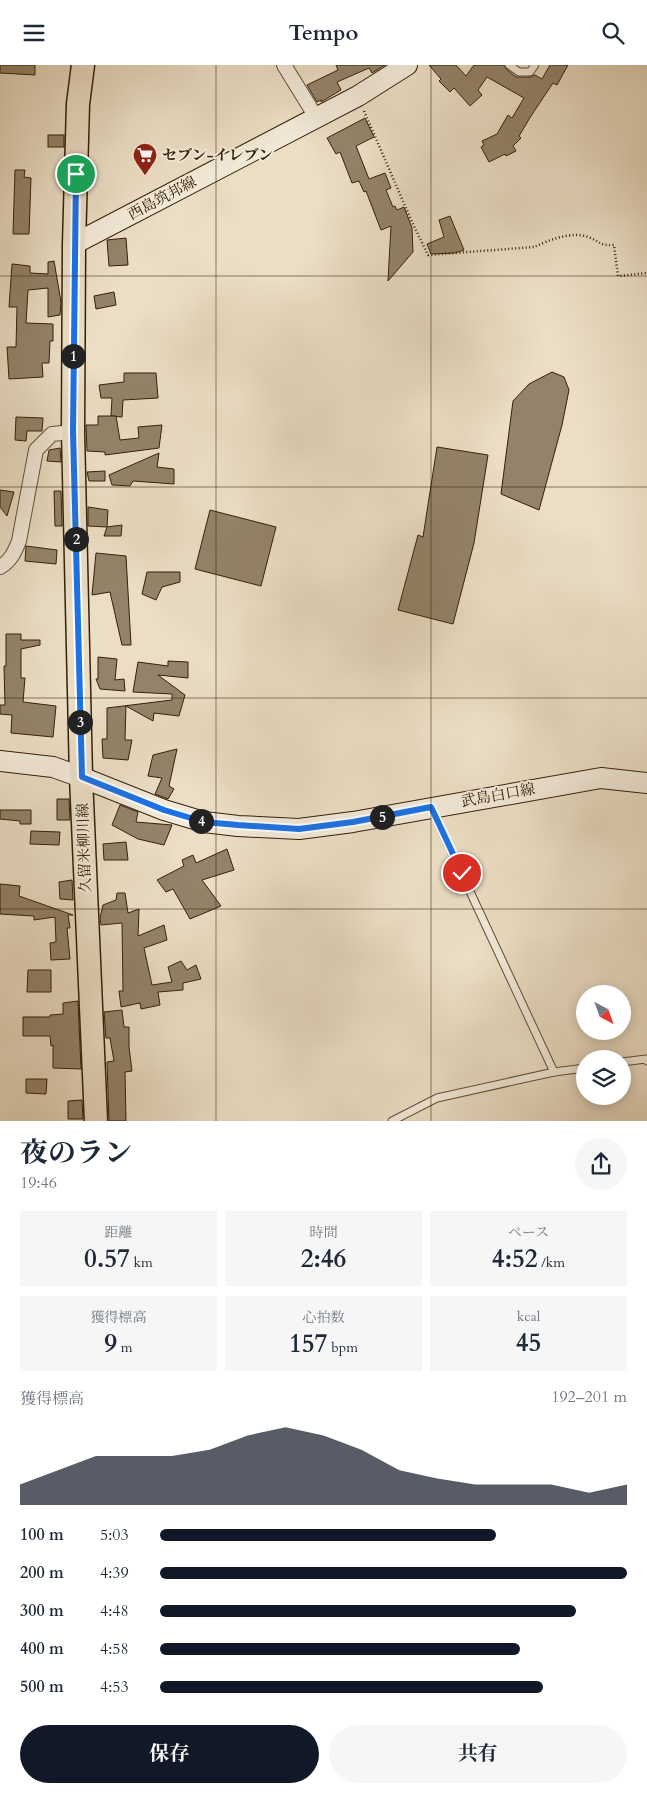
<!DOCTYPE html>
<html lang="ja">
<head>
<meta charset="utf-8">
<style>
  body { margin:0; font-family:Cardo,"Noto Serif JP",serif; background:#f6f6f7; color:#1f2937; height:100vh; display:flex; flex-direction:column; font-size:19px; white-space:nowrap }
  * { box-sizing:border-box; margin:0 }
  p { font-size:16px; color:#747a83 }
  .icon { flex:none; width:28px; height:28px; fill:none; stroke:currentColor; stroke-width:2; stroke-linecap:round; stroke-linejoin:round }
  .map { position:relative; height:1056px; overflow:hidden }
  .drawer { display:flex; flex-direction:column; background:#fff; flex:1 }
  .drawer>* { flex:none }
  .needle { width:32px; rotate:139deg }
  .tools { position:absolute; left:576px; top:920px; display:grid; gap:10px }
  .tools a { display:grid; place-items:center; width:55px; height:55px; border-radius:50%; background:#fff; box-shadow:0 2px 12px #0003; font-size:25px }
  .pin { position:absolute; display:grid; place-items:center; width:42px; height:42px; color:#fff; margin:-21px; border:2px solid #fff; border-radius:50%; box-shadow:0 1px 5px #0007 }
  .km { position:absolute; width:25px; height:25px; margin:-12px; border-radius:50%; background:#222; color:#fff; font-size:14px; line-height:25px; text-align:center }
  .round { display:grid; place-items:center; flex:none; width:52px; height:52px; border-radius:26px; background:#f6f6f7 }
  .head { display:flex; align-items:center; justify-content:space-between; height:85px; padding:0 20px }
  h1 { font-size:28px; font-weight:700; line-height:38px }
  .figures { display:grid; grid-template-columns:repeat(3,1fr); gap:8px; height:85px; padding:5px 20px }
  .figures div { display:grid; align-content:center; border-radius:0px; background:#f6f6f7; text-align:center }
  .figures b { font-size:25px; font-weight:700 }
  .figures small { font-size:14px; font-weight:400 }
  .figures p { font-size:14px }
  .chart { height:140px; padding:10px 20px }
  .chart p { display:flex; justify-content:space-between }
  .chart svg { width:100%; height:90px; margin-top:5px; fill:#111827; opacity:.7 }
  .action { display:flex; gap:10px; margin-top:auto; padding:10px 20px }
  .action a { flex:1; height:58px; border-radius:30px; background:#111827; color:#fff; font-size:20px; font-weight:700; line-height:58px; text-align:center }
  .action a+a { background:#f6f6f7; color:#1f2937 }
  ul { padding:0 20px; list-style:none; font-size:16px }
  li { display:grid; grid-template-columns:80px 60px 1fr; align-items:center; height:38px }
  li i { height:12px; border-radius:6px; background:#111827 }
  header { display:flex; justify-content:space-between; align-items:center; height:65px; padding:0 20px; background:#fff; font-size:22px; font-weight:700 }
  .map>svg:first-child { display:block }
  .building { fill:#94836a; stroke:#352008 }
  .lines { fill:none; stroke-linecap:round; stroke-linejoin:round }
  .service-casing { stroke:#625037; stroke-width:9 }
  .minor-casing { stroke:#625037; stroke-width:16 }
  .secondary-casing { stroke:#352008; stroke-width:22 }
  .primary-casing { stroke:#352008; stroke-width:25 }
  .path { stroke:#352008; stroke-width:2.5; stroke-dasharray:1 2.5; stroke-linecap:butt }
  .service { stroke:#f2ead9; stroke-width:7 }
  .minor { stroke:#f2ead9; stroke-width:14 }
  .secondary { stroke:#f2ead9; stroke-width:20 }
  .primary { stroke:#ebdec5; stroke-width:22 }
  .route-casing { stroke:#fff; stroke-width:10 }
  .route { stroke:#1a73e8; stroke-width:6 }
  .grid { fill:none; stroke:#352008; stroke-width:1; stroke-opacity:0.55 }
  .labels { text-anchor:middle; stroke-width:4; stroke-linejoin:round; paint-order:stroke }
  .poi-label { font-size:15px; font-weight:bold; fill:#352008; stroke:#f2ead9; text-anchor:start }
  .street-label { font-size:15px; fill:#352008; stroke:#f2ead9 }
</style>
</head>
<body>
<header><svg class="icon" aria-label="menu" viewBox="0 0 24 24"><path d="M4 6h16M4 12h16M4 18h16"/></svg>Tempo<svg class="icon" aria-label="search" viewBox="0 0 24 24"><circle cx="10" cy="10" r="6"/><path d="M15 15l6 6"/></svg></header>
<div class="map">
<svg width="647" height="1056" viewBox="0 0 647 1056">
  <rect width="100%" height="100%" fill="#ebdec5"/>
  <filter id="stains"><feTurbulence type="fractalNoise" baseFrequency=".004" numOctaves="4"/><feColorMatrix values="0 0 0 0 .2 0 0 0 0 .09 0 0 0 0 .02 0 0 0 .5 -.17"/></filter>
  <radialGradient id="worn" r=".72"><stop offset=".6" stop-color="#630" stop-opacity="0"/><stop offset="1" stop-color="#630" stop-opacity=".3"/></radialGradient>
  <!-- building -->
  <g class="building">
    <polygon points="0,0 35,0 35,10 0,8"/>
    <polygon points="336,0 385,0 372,8 369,3 337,17 341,25 321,37 321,35 317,37 307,20 338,5"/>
    <polygon points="429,0 456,0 466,11 474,0 504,0 506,4 516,12 530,12 535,10 542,14 550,0 568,0 557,20 553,18 531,51 519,71 521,73 513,81 516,86 506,91 505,89 489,97 481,82 484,80 482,76 497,69 508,50 512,53 524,33 487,12 478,25 482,30 470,41 454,23 450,27 439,16 441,14"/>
    <polygon points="365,53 374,72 356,81 369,114 385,108 391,123 386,125 393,142 395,141 397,145 404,142 412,163 413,187 388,216 391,161 381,165 366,126 364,127 359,116 352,118 340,87 336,89 327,73"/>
    <rect x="48" y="70" width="16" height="12"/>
    <polygon points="15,105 25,105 24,112 31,113 29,169 13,169"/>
    <polygon points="450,151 464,185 455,188 431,189 427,179 444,172 439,155"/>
    <polygon points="126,173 128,200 109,201 107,175"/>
    <polygon points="54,196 61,237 60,250 48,252 48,223 28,225 26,258 53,259 53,276 50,276 49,298 42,298 43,312 9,314 7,282 16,282 17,242 9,242 12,199 30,201 30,208 48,209 48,197"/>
    <polygon points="114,227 116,240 96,244 94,231"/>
    <polygon points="552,307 564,312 569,325 562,360 539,445 501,429 513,336 529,319"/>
    <polygon points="124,308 156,308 158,333 123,335 122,352 111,351 112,333 101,333 99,320 124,317"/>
    <polygon points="98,351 116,351 120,375 139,373 138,362 162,360 159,383 105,390 105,387 87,386 86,360 98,360"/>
    <polygon points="16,352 43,353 42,366 27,366 26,376 15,375"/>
    <polygon points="437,382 488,390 474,478 453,559 398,545 418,470 423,472"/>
    <polygon points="60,383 61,397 47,396 49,385"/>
    <polygon points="159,388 157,402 174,404 174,419 133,416 130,421 112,420 109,410"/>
    <polygon points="105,406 105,416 89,416 87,407"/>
    <polygon points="0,425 14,427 7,451 0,442"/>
    <polygon points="54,426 61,426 62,461 55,461"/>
    <polygon points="88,442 108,445 107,462 88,461"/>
    <polygon points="210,445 276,462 261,521 195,504"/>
    <polygon points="122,460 121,471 104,471 107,462"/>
    <polygon points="26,481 57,485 56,499 25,496"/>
    <polygon points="96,488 126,491 131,580 122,580 110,527 92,530"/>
    <polygon points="147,507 180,507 180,517 162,522 156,535 142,529"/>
    <polygon points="6,569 21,569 21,575 40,575 40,580 21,584 21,613 25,613 23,637 56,641 53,672 11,668 12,650 0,649 0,640 5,640 4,601 6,601"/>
    <polygon points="98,592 117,594 115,615 124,614 125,626 100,624 96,614 98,614"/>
    <polygon points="168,596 188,597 188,613 158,610 185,630 179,651 154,648 153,656 126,641 125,675 132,675 128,695 103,693 102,674 107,674 107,643 172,635 172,629 133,627 138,597 168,601"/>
    <polygon points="177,684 169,721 174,724 168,734 155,729 162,713 148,711 153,690"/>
    <polygon points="57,734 69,734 70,755 57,755"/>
    <polygon points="120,740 138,747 136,757 172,760 164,780 138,774 112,760"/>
    <polygon points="0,745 31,745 31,759 20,759 20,756 0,754"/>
    <polygon points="31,766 60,767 59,780 30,779"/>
    <polygon points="126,777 128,795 104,795 103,779"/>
    <polygon points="227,784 234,805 202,815 221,841 190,854 173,824 166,827 157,815 184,801 182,795 193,790 196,798"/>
    <polygon points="72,815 73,835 60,834 59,817"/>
    <polygon points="0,819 20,821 19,831 73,850 68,850 70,863 67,863 70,894 51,895 50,878 56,877 55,852 34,855 34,851 0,849"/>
    <polygon points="117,828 125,828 128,848 139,844 138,871 164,860 167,875 144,883 152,920 172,917 168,902 181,896 187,905 196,900 201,914 183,918 183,925 158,927 160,940 141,944 140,938 121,942 119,926 123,926 122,858 101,860 100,853 103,840 116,835"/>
    <polygon points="28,905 51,905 51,927 27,927"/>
    <polygon points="78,936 81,1004 53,1003 53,980 51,981 50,971 23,971 23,952 50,952 50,950 63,949 63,938"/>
    <polygon points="122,945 124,962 129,962 129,982 132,1006 125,1007 126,1056 109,1056 107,997 114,996 110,973 106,973 104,947"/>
    <polygon points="26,1014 47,1014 46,1029 26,1028"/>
    <polygon points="82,1035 83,1054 68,1054 68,1036"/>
  </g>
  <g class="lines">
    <defs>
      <g id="service">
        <polyline points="509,0 519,7 530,7 535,0"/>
        <polyline points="432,745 554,1007"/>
        <polyline points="622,997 646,994 647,996"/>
        <polyline points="392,1056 437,1033 554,1007 585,1003"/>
      </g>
      <g id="minor">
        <polyline points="284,0 316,52"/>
        <path d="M 0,502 C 11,496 15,486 19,476 L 36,385 L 52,369 L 73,367"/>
      </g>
      <g id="secondary">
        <polyline points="74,179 358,31 407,0"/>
        <polyline points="0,696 53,702 81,712 164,745 204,757 238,761 299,764 353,757 601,713 647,718"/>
      </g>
      <polyline id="primary" points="83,0 78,39 74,179 73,367 81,712 96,1056"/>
    </defs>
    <!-- service casing -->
    <use href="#service" class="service-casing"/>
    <!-- minor casing -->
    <use href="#minor" class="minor-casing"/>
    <!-- secondary casing -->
    <use href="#secondary" class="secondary-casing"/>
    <!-- primary casing -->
    <use href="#primary" class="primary-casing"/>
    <!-- path -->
    <path class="path" d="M 364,46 L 412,157 L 428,190 L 534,182 C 549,175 571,166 588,172 C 600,176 599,181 614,180 L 618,211 L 647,208"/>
    <!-- service -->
    <use href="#service" class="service"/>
    <!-- minor -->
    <use href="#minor" class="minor"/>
    <!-- secondary -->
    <use href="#secondary" class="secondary"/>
    <!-- primary -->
    <use href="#primary" class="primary"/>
  </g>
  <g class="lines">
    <defs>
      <polyline id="route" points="76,109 73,366 82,712 164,745 204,757 238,760 299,764 353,757 431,742 462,808"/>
    </defs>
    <!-- route casing -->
    <use href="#route" class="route-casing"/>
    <!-- route -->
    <use href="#route" class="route"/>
  </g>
  <!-- grid -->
  <path class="grid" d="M 216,0 L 216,1056M 431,0 L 431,1056M 0,211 L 647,211M 0,422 L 647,422M 0,633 L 647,633M 0,844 L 647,844"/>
  <!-- icons -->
  <defs>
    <symbol id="supermarket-pin" viewBox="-11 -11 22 30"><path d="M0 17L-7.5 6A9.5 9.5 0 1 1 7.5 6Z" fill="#8f2418" stroke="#f2ead9"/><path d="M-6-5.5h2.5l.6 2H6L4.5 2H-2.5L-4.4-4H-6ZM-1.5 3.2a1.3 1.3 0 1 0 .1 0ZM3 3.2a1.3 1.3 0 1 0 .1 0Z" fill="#fff"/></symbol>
  </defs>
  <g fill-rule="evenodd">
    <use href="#supermarket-pin" x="131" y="76" width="28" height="38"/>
  </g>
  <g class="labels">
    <!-- poi labels -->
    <g class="poi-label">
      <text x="162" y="95">セブン-イレブン</text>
    </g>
    <!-- street labels -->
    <g class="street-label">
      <text transform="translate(162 133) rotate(-28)" y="5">西島筑邦線</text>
      <text transform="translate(498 730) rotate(-10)" y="5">武島白口線</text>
      <text transform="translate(84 783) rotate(-92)" y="5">久留米柳川線</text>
    </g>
  </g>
  <rect width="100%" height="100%" filter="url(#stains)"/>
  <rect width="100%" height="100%" fill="url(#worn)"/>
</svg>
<div class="tools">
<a><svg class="needle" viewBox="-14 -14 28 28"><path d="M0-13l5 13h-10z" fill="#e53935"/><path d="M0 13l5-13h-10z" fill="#747a83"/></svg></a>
<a><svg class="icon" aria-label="layers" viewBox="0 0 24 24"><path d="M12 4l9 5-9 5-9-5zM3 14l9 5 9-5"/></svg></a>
</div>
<div class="pin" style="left:76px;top:109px;background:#1e9e55"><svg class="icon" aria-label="arrive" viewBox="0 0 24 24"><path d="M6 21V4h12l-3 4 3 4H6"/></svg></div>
<div class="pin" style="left:462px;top:808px;background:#d93025"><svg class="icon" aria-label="check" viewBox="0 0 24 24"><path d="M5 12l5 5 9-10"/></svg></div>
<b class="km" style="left:73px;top:291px">1</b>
<b class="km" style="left:76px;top:474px">2</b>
<b class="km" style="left:80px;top:657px">3</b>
<b class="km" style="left:201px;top:756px">4</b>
<b class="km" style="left:382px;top:752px">5</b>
</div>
<section class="drawer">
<div class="head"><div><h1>夜のラン</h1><p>19:46</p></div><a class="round"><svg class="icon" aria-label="share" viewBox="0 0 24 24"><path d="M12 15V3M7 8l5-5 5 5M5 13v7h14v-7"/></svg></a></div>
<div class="figures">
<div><p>距離</p><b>0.57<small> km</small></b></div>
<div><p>時間</p><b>2:46</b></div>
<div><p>ペース</p><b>4:52<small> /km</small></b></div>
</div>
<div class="figures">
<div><p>獲得標高</p><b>9<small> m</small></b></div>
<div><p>心拍数</p><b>157<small> bpm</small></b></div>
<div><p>kcal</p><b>45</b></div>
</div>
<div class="chart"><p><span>獲得標高</span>192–201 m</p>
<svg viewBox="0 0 160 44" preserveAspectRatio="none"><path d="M0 44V34L10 27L20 20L30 20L40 20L50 17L60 10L70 6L80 10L90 17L100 27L110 31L120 34L130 34L140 34L150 38L160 34V44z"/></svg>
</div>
<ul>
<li><b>100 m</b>5:03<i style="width:72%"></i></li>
<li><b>200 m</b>4:39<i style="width:100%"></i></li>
<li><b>300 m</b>4:48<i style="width:89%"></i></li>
<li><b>400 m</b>4:58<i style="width:77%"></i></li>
<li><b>500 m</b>4:53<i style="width:82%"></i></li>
</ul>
<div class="action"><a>保存</a><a>共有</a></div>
</section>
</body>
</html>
